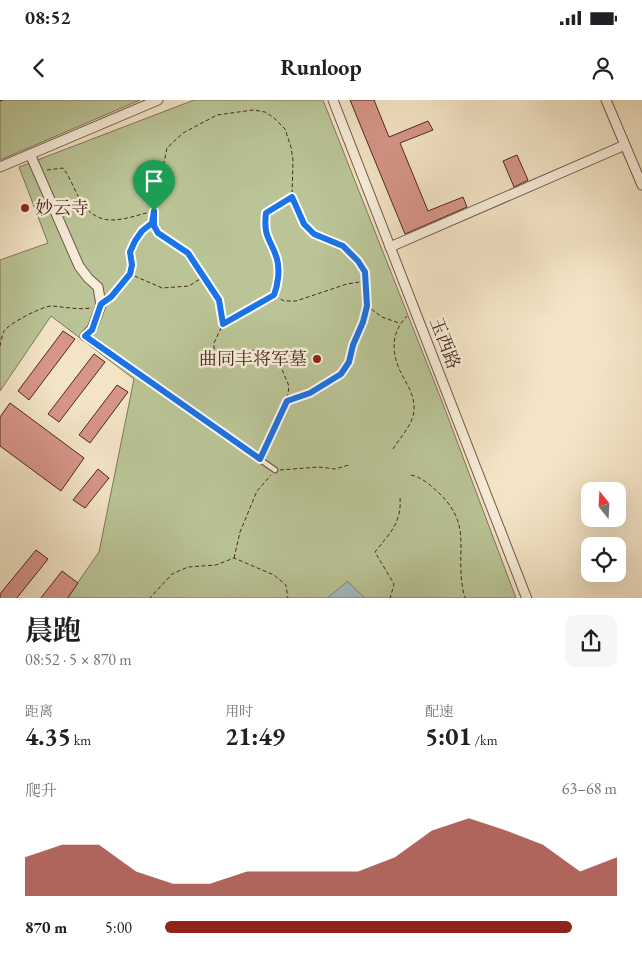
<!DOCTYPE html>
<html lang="zh">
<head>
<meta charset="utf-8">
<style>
  body { margin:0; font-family:"EB Garamond","Noto Serif SC",serif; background:#f6f6f6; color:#202124; height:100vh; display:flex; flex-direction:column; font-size:19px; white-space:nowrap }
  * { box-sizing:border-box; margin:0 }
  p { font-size:16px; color:#757577 }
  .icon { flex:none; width:28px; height:28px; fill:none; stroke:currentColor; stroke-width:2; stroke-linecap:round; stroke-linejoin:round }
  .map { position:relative; height:498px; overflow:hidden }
  .sheet { display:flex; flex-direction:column; background:#fff; flex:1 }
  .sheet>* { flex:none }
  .needle { width:32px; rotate:342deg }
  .buttons { position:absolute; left:581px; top:382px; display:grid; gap:10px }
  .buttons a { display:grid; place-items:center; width:45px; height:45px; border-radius:10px; background:#fff; box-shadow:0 5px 20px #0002; font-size:25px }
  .pin { position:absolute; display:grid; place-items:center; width:42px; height:42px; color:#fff; margin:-51px -21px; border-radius:50% 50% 50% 0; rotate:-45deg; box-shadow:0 0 5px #0007 }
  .pin .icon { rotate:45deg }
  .round { display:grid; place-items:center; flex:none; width:52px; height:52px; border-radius:10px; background:#f6f6f6 }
  .summary { display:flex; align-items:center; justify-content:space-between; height:85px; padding:0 25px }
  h1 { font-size:28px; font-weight:700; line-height:38px }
  .figures { display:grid; grid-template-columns:repeat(3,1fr); gap:8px; height:85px; padding:5px 25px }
  .figures div { display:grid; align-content:center }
  .figures b { font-size:25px; font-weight:700 }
  .figures small { font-size:14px; font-weight:400 }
  .figures p { font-size:14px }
  .chart { height:140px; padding:10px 25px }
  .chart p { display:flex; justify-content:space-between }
  .chart svg { width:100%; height:90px; margin-top:5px; fill:#8f2418; opacity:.7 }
  ul { padding:0 25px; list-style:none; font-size:16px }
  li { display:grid; grid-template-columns:80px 60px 1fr; align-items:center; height:38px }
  li i { height:12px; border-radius:6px; background:#8f2418 }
  .status { display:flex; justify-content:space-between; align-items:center; height:35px; padding:0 25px; background:#fff; direction:ltr }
  .status svg { height:14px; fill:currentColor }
  header { display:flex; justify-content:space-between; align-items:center; height:65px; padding:0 25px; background:#fff; font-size:22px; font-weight:700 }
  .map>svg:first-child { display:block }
  .green { fill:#bac496; stroke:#82765a }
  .water { fill:#a0bcbf; stroke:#7d817f }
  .building { fill:#d79589; stroke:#49291e }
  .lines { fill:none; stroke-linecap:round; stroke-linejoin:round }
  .service-casing { stroke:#745848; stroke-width:7 }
  .minor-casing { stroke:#745848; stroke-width:11 }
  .path { stroke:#49291e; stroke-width:1; stroke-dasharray:4 2.5; stroke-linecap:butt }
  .service { stroke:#f7edda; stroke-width:4.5 }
  .minor { stroke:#f7edda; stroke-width:9 }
  .route-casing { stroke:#fff; stroke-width:10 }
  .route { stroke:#1a73e8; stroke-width:6 }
  .poi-dot { fill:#8f2418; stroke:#f7edda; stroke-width:2 }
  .labels { text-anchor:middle; stroke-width:5; stroke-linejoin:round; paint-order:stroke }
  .poi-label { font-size:18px; fill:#49291e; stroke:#f7edda; text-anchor:start }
  .street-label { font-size:18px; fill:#49291e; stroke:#f7edda }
</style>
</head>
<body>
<div class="status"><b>08:52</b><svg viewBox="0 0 49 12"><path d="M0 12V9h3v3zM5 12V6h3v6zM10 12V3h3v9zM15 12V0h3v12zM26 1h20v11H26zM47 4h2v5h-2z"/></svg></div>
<header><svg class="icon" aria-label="back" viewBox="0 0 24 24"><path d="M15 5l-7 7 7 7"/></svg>Runloop<svg class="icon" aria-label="person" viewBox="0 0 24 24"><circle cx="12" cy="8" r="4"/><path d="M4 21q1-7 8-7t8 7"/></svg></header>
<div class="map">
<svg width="642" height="499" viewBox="0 0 642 499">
  <rect width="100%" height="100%" fill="#f3e4c6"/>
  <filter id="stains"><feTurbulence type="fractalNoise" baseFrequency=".004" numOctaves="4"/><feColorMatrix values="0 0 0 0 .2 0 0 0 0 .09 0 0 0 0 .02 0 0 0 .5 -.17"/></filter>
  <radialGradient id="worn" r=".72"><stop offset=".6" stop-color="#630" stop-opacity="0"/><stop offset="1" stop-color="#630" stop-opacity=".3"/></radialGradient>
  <!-- green -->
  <g class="green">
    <polygon points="0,0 140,0 0,60"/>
    <polygon points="194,0 323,0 443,304 516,498 67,498 99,452 134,279 51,216 0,291 0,160 48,143 19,67"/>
  </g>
  <!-- water -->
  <polygon class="water" points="347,481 365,498 327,498 347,482"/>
  <!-- building -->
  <g class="building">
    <polygon points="350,0 374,0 389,37 428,21 433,30 400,43 428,111 463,97 467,107 405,134"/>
    <polygon points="517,55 528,80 514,87 503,61"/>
    <polygon points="63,231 75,239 29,300 18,291"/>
    <polygon points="94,254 105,262 59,322 48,314"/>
    <polygon points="117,285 128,292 90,343 79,335"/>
    <polygon points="10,303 84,358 61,391 0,346 0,317"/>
    <polygon points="98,369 109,378 85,408 73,400"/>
    <polygon points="36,450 48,459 16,499 0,499 0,494"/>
    <polygon points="62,471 78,483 67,499 40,499"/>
  </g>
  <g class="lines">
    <defs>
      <polyline id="service" points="85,236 275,370"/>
      <g id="minor">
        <polyline points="333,0 527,499"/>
        <polyline points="606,0 642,85"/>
        <polyline points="30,54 79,166 88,178 98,187 101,205 92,229 85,236"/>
        <polyline points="0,67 158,0"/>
        <polyline points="390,147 625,45"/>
      </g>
    </defs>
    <!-- service casing -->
    <use href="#service" class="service-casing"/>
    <!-- minor casing -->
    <use href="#minor" class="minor-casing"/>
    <!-- path -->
    <g class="path">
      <polyline points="0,1 3,0"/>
      <path d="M 47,70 L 63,68 C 69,76 73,86 78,96 C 98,132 121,119 154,111 L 167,48 L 183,33 L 217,15 L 253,10 L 265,12 L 273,17 L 285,29 L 291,47 L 293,60 L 292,97 L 304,124 L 314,134 L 343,146 L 358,161 L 365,172 L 367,206 L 382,217 L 399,223"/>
      <path d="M 154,112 C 155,143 168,136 187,153 C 194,158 198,169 203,176"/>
      <path d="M 130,172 C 131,165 129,159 130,152 C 132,140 143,130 152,123 L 153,114"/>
      <polyline points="275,196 284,201 296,201 347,184 366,181"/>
      <polyline points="108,200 130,174 162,188 189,186 203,177 219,200 223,224 214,243 214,256 221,261 255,250 267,253 278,260 289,286 287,301"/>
      <path d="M 223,224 L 274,195 C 278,185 280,170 277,159 C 271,139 263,138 266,113 L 291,97"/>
      <path d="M 0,246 C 1,242 2,235 4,231 C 10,223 42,206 52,206 C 65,207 77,210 91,208"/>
      <path d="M 393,349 C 400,337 414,324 414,309 C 415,292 403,280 398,266 C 391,248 393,230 407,216"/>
      <path d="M 262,353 L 287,301 C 308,294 338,285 349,263 C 351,257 352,250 354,244 C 359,231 364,220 367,207"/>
      <polyline points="280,370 319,367 335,369 349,365"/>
      <path d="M 411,375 C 422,377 431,386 439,393 C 471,424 457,446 462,484 C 463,489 463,494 466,499"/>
      <polyline points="234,458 240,432 257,391 271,375"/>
      <polyline points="149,499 172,474 188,467 216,465 234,458 274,475 286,485 288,499"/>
      <path d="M 390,499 L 394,484 L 375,452 C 389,434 402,423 400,398"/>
    </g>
    <!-- service -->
    <use href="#service" class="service"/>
    <!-- minor -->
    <use href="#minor" class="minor"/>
  </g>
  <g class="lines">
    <defs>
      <path id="route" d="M 292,97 L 304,124 L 314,134 L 343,146 L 358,161 L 365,172 L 367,206 L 363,222 L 353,245 L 349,262 L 341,274 L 310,293 L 287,301 L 260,359 L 85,236 L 92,230 L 101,204 L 111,197 L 130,174 L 132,165 L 130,152 L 135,141 L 142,131 L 152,123 L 154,111 L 154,126 L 158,133 L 188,153 L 219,200 L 223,224 L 274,195 C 278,185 280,170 277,159 C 271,139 263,138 266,113 Z"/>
    </defs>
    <!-- route casing -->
    <use href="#route" class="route-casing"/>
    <!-- route -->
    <use href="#route" class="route"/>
  </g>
  <!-- markers -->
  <g class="poi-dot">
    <circle cx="25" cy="108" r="5"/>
    <circle cx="317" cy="259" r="5"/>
  </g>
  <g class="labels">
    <!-- poi labels -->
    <g class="poi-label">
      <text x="35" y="114">妙云寺</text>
      <text x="307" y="265" text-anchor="end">曲同丰将军墓</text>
    </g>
    <!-- street labels -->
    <g class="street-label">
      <text transform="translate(445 243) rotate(69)" y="6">玉西路</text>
    </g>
  </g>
  <rect width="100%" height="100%" filter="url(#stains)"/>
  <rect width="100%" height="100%" fill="url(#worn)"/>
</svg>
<div class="buttons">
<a><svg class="needle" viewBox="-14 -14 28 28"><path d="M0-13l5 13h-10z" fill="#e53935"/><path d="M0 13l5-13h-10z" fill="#757577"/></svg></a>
<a><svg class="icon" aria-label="locate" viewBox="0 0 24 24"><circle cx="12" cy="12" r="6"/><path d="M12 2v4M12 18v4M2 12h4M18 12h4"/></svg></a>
</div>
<div class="pin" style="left:154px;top:111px;background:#1e9e55"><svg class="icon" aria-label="arrive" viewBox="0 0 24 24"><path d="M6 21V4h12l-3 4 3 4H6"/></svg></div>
</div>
<section class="sheet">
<div class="summary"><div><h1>晨跑</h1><p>08:52 · 5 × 870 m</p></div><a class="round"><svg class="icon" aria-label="share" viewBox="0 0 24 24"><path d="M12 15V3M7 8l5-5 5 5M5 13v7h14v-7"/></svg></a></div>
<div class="figures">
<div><p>距离</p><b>4.35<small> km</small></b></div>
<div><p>用时</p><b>21:49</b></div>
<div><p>配速</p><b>5:01<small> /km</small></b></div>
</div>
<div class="chart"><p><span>爬升</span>63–68 m</p>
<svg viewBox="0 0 160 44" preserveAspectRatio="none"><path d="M0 44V25L10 19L20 19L30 32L40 38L50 38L60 32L70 32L80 32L90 32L100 25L110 12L120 6L130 12L140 19L150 32L160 25V44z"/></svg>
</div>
<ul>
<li><b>870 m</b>5:00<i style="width:90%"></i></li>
</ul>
</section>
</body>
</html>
